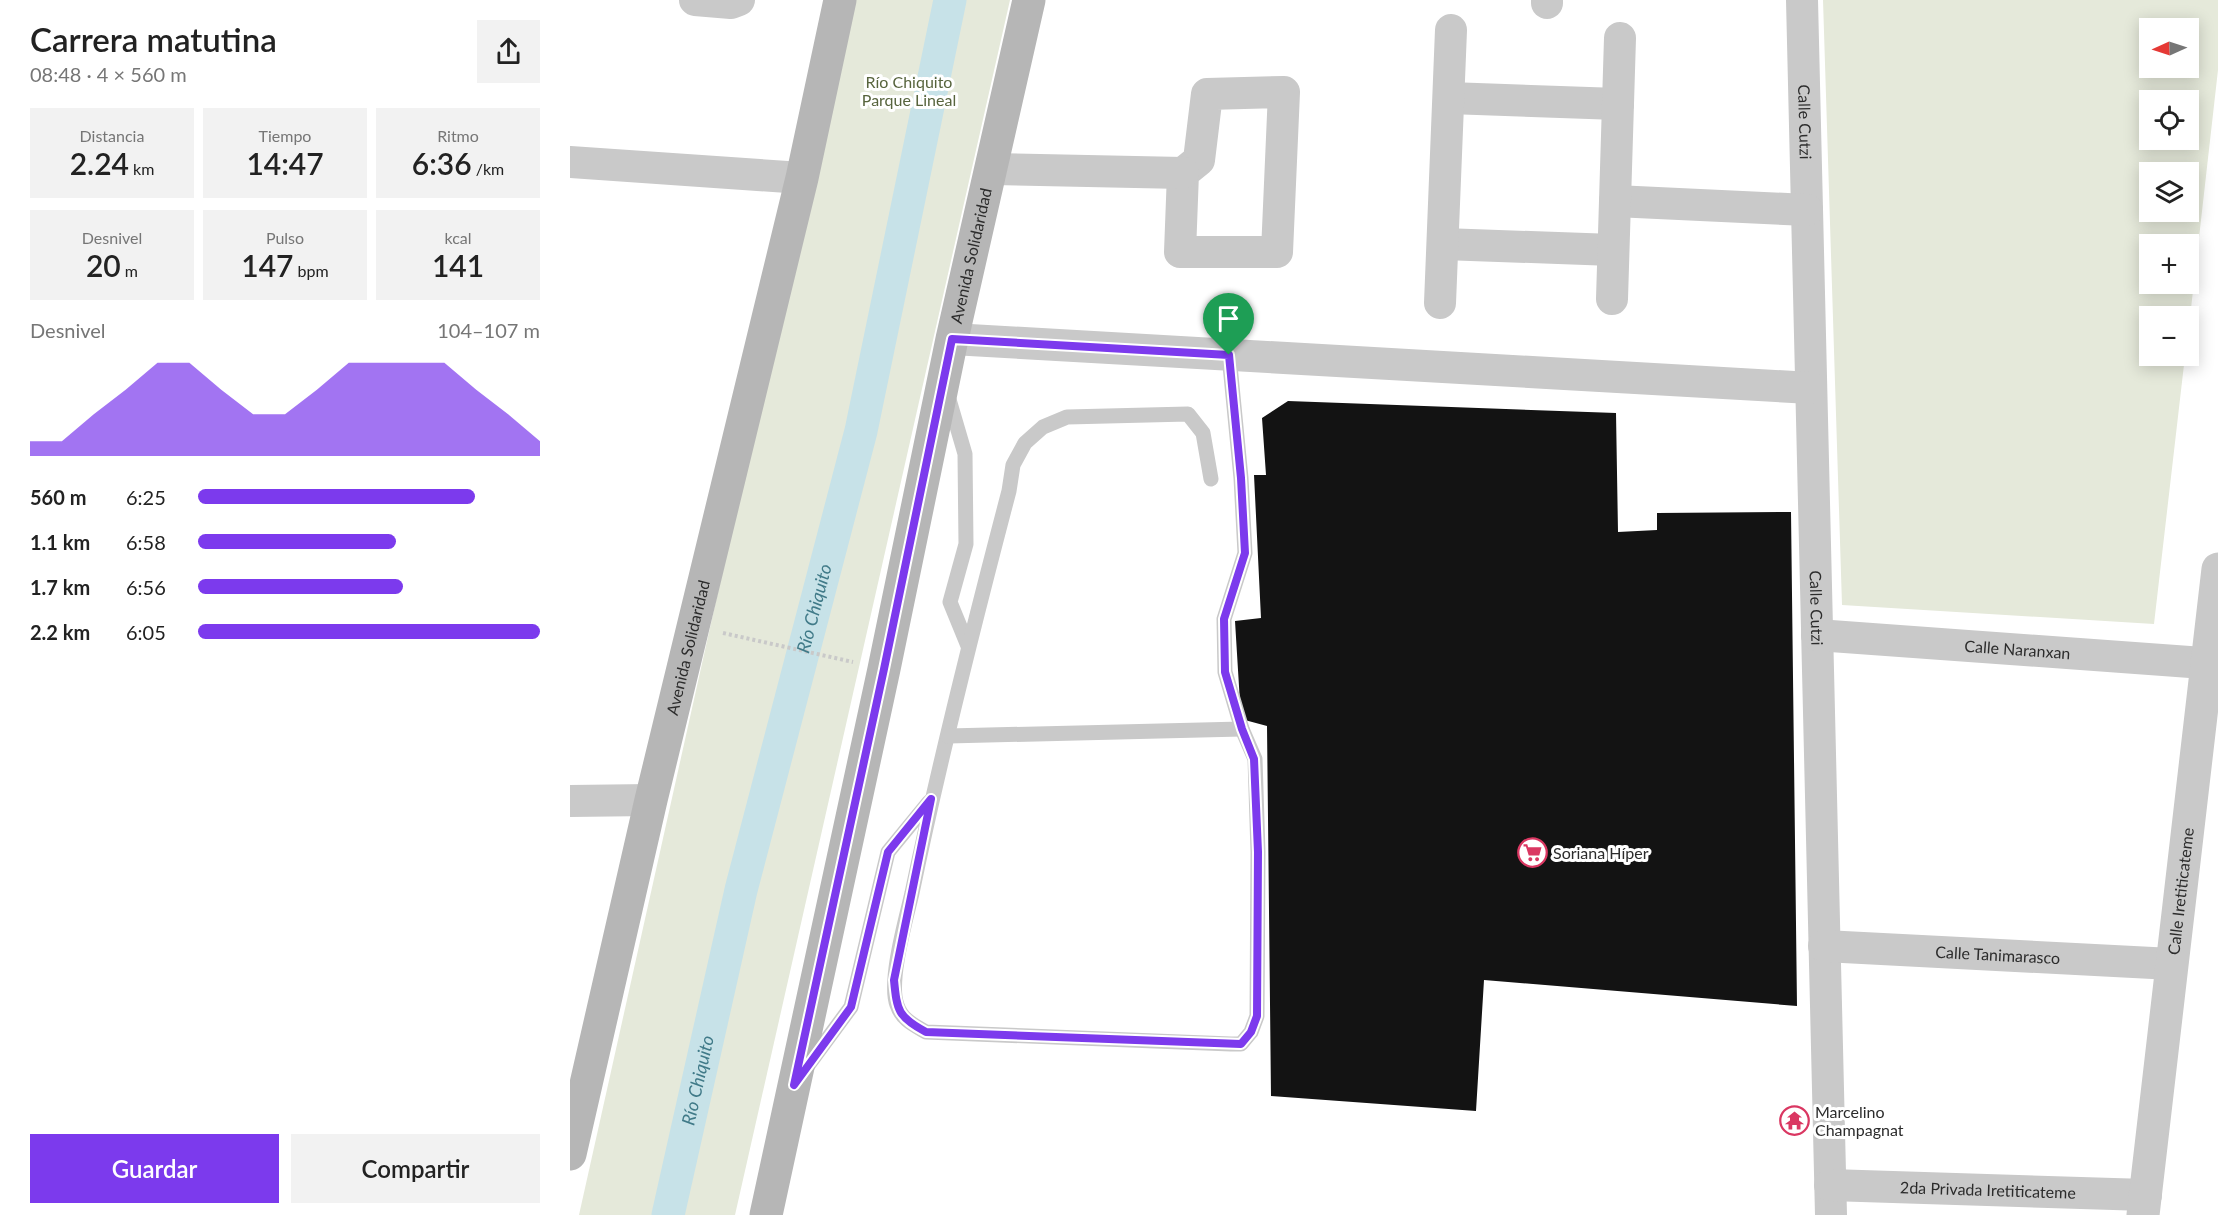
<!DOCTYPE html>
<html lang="es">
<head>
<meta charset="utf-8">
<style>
  body { margin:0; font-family:Lato,sans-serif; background:#f2f2f2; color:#222; height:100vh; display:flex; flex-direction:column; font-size:22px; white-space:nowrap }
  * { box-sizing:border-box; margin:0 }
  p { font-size:20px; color:#767676 }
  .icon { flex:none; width:33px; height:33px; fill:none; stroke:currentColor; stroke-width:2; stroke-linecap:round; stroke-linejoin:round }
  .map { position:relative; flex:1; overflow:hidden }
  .side { display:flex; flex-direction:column; background:#fff; width:570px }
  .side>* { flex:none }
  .needle { width:39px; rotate:267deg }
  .controls { position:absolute; left:1569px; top:18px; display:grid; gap:12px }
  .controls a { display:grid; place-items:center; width:60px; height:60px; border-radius:0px; background:#fff; box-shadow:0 3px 15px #0003; font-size:30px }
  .pin { position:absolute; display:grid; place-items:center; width:51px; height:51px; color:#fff; margin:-62px -26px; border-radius:50% 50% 50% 0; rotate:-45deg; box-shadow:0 0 6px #0007 }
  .pin .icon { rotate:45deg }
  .round { display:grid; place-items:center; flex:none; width:63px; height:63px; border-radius:0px; background:#f2f2f2 }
  .summary { display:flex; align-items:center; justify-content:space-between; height:102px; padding:0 30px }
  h1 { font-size:33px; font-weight:600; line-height:45px }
  .stats { display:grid; grid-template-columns:repeat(3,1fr); gap:9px; height:102px; padding:6px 30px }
  .stats div { display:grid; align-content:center; border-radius:0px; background:#f2f2f2; text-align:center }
  .stats b { font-size:30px; font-weight:600 }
  .stats small { font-size:16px; font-weight:400 }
  .stats p { font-size:16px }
  .chart { height:168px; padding:12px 30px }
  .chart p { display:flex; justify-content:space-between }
  .chart svg { width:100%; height:108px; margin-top:6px; fill:#7c3aed; opacity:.7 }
  .button { display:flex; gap:12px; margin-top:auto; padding:12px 30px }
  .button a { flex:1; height:69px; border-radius:0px; background:#7c3aed; color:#fff; font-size:24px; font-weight:600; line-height:69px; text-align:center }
  .button a+a { background:#f2f2f2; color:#222 }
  ul { padding:0 30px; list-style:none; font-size:20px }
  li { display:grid; grid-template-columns:96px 72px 1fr; align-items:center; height:45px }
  li i { height:15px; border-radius:8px; background:#7c3aed }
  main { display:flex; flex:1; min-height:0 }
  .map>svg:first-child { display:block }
  .green { fill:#e5e9da; fill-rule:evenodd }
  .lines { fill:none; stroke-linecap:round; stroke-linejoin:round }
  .canal { stroke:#c7e2e8; stroke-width:33 }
  .building { fill:#131313 }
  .path { stroke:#c9c9c9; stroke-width:4; stroke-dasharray:3 3; stroke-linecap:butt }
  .service { stroke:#c9c9c9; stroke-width:15 }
  .minor { stroke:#c9c9c9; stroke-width:32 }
  .tertiary { stroke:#c9c9c9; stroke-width:33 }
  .secondary { stroke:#b6b6b6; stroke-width:33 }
  .route-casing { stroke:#fff; stroke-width:12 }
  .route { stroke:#7c3aed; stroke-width:8 }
  .labels { text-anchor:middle; stroke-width:6; stroke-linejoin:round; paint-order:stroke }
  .park-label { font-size:16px; fill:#57643d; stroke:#fff }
  .street-label { font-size:16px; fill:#2c2c2c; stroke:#fff }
  .poi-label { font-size:16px; fill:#2c2c2c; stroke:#fff; text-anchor:start }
  .water-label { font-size:18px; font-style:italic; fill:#407a88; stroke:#fff }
</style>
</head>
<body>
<main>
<section class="side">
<div class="summary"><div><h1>Carrera matutina</h1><p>08:48 · 4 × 560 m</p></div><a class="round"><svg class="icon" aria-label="share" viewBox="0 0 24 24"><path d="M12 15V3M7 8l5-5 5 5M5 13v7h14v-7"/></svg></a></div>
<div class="stats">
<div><p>Distancia</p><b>2.24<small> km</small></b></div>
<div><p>Tiempo</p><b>14:47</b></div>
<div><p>Ritmo</p><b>6:36<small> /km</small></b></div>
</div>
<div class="stats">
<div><p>Desnivel</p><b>20<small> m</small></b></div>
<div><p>Pulso</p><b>147<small> bpm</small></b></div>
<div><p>kcal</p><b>141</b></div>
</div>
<div class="chart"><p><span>Desnivel</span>104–107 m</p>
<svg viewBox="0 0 160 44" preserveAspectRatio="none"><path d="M0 44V38L10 38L20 27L30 17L40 6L50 6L60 17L70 27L80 27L90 17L100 6L110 6L120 6L130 6L140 17L150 27L160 38V44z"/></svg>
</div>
<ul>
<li><b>560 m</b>6:25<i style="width:81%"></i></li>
<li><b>1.1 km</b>6:58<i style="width:58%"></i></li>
<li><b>1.7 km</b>6:56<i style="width:60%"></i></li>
<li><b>2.2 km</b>6:05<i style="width:100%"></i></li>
</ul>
<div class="button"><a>Guardar</a><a>Compartir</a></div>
</section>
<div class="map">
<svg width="1648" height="1215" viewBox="0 0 1648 1215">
  <rect width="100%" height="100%" fill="#fff"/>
  <!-- green -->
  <g class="green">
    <polygon points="280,0 440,0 165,1215 9,1215"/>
    <path d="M 1253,0 L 1648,0 L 1648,70 L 1619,326 L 1618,316 L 1580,316 L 1580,356 L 1615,356 L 1584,624 L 1272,605 ZM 1580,28 L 1618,28 L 1618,68 L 1580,68 ZM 1580,100 L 1618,100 L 1618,140 L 1580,140 ZM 1580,172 L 1618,172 L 1618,212 L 1580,212 ZM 1580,244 L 1618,244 L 1618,284 L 1580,284 Z"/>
  </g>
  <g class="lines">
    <!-- canal -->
    <path class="canal" id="s1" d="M 98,1215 L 171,890 L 291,431 L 380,0"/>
  </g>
  <!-- building -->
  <polygon class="building" points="718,401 1046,413 1048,532 1087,530 1087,513 1221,512 1227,1006 914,980 906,1111 701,1096 697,726 671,719 665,621 691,618 684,475 696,475 692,418"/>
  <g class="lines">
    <!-- path -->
    <polyline class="path" points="153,633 283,662"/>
    <!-- service -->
    <g class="service">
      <polyline points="378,396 395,454 396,544 380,602 398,646"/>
      <path d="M 641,479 L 633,433 L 618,414 L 497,417 L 473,427 L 455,443 L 443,465 L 439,491 C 404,624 370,758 342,893 C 336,919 318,982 327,1005 C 332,1020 344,1025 356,1032 L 661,1044 L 671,1044 L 681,1032 L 687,1016 L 688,852 L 685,759 L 672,729 L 655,672 L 654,619 L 675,553 L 671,478 L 659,355"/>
      <polyline points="378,736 672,729"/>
      <polyline points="236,1068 281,1007 318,852 359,802"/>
    </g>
    <!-- minor -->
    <g class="minor">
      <polyline points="125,0 161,3 169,0"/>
      <path id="s2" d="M 1232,0 L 1261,1215"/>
      <polyline points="977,3 977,0"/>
      <polygon points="714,92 707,252 610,252 613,173 629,160 637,94"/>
      <polyline points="879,98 1048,104"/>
      <polyline points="0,162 232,178"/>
      <polyline points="422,169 613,173"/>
      <polyline points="1045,201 1237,210"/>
      <polyline points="873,244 1043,250"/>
      <polyline points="1042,299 1050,38"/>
      <polyline points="870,303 881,30"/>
      <polyline points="382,339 1241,388"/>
      <path id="s3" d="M 1247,635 L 1648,664"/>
      <polyline points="0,801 81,800"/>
      <path id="s4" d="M 1254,946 L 1602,964"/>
      <path id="s5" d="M 1260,1185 L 1576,1195"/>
    </g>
    <!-- tertiary -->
    <path class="tertiary" id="s6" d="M 1573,1215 L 1648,569"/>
    <!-- secondary -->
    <g class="secondary">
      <path id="s7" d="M 0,1154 L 81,800 L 232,178 L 270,0"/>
      <path id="s8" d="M 196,1215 L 314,669 L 382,339 L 459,0"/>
    </g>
  </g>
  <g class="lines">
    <defs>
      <path id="route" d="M 382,339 L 659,355 L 671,478 L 675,553 L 654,619 L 655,672 L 672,729 L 684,759 L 688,852 L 687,1016 L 681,1032 L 671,1044 L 356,1032 C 328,1017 327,1011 324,980 L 361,799 L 318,852 L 281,1007 L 224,1085 L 314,669 Z"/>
    </defs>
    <!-- route casing -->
    <use href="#route" class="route-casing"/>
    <!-- route -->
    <use href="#route" class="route"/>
  </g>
  <!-- icons -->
  <defs>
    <symbol id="supermarket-ring" viewBox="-11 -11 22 22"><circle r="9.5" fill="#fff" stroke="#da3762" stroke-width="1.5"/><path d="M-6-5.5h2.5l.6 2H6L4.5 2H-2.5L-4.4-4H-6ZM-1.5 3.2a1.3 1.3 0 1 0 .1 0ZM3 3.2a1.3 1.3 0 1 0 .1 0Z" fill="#da3762"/></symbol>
    <symbol id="temple-ring" viewBox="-11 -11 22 22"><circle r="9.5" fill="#fff" stroke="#da3762" stroke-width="1.5"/><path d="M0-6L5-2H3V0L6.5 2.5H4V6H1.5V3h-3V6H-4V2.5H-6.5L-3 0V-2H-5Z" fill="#da3762"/></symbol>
  </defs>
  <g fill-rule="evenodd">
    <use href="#supermarket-ring" x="946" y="836" width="33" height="33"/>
    <use href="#temple-ring" x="1208" y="1104" width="33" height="33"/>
  </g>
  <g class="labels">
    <!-- park labels -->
    <g class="park-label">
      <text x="339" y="88">Río Chiquito<tspan x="339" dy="18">Parque Lineal</tspan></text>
    </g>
    <!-- street labels -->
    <g class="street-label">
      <text dy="6" stroke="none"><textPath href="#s2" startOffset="122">Calle Cutzi</textPath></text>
      <text dy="6" stroke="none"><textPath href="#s8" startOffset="981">Avenida Solidaridad</textPath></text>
      <text dy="6" stroke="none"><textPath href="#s2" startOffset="608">Calle Cutzi</textPath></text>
      <text dy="6" stroke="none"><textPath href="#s7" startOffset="520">Avenida Solidaridad</textPath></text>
      <text dy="6" stroke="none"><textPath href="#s3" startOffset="201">Calle Naranxan</textPath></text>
      <text dy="6" stroke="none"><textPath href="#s6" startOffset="326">Calle Iretiticateme</textPath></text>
      <text dy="6" stroke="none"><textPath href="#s4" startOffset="174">Calle Tanimarasco</textPath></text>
      <text dy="6" stroke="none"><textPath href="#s5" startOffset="158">2da Privada Iretiticateme</textPath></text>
    </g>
    <!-- poi labels -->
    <g class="poi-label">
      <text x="983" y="859">Soriana Híper</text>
      <text x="1245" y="1118">Marcelino<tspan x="1245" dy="18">Champagnat</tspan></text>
    </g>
    <!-- water labels -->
    <g class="water-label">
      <text dy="6" stroke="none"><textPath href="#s1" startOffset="624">Río Chiquito</textPath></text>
      <text dy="6" stroke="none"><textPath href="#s1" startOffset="138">Río Chiquito</textPath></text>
    </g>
  </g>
</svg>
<div class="controls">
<a><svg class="needle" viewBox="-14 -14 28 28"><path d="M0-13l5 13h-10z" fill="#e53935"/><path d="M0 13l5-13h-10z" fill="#767676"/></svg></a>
<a><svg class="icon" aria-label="locate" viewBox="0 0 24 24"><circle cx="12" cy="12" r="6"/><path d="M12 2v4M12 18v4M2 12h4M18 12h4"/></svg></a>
<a><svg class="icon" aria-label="layers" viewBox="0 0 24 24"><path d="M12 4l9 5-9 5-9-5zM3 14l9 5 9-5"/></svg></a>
<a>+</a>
<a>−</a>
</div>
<div class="pin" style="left:659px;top:355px;background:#1e9e55"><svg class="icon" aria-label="arrive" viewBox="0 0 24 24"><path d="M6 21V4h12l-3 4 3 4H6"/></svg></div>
</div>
</main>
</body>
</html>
